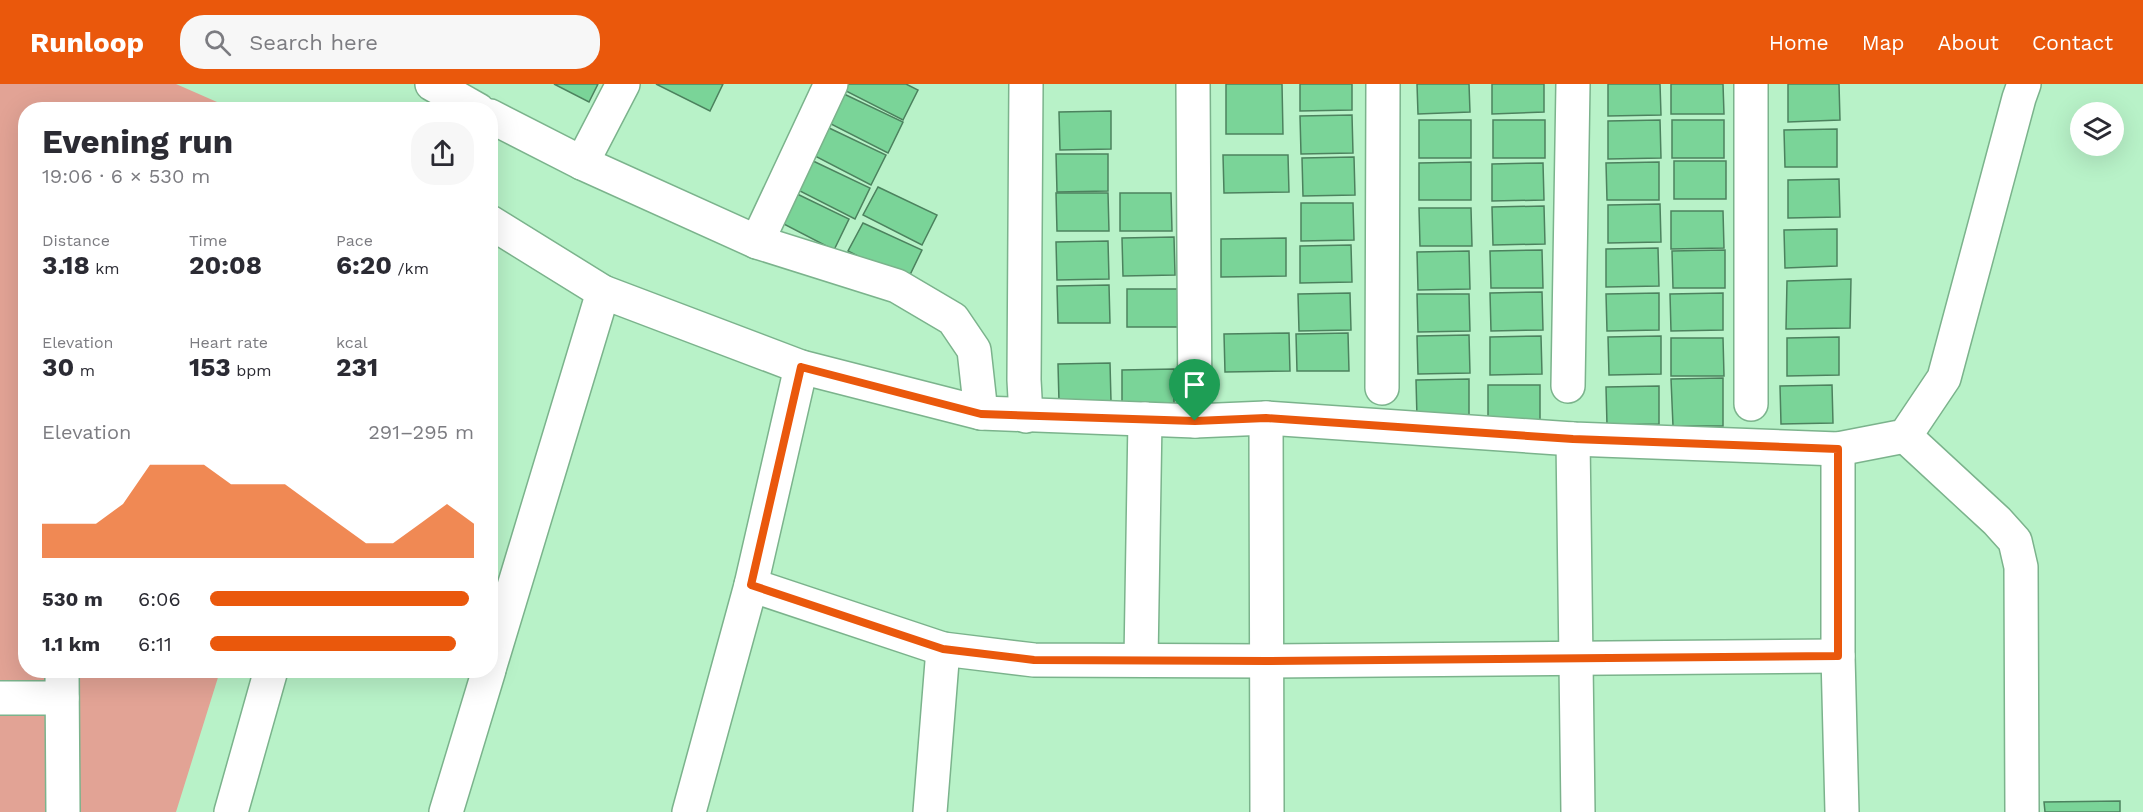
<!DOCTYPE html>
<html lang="en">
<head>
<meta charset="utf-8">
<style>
  body { margin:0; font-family:"Work Sans",sans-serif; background:#f7f7f7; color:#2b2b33; height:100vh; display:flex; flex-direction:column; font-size:22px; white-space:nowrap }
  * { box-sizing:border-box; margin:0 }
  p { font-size:20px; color:#7c7c81 }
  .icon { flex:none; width:33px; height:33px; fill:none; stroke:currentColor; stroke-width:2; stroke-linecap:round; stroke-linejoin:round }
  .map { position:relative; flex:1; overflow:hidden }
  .panel { position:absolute; left:18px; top:18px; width:480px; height:576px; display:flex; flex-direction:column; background:#fff; border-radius:24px; box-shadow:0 6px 24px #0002 }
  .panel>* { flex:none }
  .controls { position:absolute; left:2070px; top:18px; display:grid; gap:12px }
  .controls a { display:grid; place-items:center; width:54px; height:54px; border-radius:50%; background:#fff; box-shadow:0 6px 24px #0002; font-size:30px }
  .pin { position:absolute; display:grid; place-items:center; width:51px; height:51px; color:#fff; margin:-62px -26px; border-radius:50% 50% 50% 0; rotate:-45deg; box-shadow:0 0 6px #0007 }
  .pin .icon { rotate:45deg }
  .round { display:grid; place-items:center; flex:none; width:63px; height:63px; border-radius:24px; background:#f7f7f7 }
  .head { display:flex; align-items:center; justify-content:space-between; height:102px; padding:0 24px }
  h1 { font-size:33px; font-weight:700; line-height:45px }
  .metrics { display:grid; grid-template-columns:repeat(3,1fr); gap:9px; height:102px; padding:6px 24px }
  .metrics div { display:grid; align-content:center }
  .metrics b { font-size:26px; font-weight:700 }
  .metrics small { font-size:16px; font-weight:400 }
  .metrics p { font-size:16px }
  .chart { height:168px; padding:12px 24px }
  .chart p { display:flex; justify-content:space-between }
  .chart svg { width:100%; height:108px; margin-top:6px; fill:#ea580c; opacity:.7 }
  ul { padding:0 24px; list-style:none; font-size:20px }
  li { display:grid; grid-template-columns:96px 72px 1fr; align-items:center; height:45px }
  li i { height:15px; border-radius:8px; background:#ea580c }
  header { display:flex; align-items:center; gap:36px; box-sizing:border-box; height:84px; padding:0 30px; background:#ea580c; color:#fff }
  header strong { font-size:28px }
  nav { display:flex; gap:33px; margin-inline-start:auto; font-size:21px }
  .search { width:420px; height:54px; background:#f7f7f7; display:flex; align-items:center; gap:15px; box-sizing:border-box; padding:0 21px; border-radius:24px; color:#7c7c81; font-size:22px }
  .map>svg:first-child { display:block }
  .green { fill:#e2a395 }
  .building { fill:#7ad498; stroke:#4c825e; stroke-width:1.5 }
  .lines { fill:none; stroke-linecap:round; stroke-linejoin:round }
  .minor-casing { stroke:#7bb38c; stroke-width:36 }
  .minor { stroke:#fff; stroke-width:33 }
  .route-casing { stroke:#fff; stroke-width:12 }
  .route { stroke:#ea580c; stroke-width:8 }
</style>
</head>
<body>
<header>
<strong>Runloop</strong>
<div class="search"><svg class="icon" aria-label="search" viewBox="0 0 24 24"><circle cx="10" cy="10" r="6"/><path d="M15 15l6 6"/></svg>Search here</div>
<nav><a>Home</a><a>Map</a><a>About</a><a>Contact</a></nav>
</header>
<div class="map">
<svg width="2143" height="728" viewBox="0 0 2143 728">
  <rect width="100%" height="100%" fill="#b8f2c8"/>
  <!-- green -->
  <polygon class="green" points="0,0 176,0 233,25 26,26 26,586 220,587 176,728 0,728"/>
  <!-- building -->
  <g class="building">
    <polygon points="554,0 598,0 589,18"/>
    <polygon points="656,0 723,0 710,27"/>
    <polygon points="847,0 906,0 918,6 903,36 844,6"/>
    <polygon points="1226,0 1282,0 1283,50 1226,50"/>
    <polygon points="1300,0 1352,0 1352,26 1300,27"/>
    <polygon points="1417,0 1469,0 1470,28 1418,30"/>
    <polygon points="1492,0 1544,0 1544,28 1492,30"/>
    <polygon points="1608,0 1660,0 1661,31 1608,32"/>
    <polygon points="1671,0 1723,0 1724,30 1671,30"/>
    <polygon points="1788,0 1839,0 1840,36 1788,38"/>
    <polygon points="844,10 903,38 888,69 829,39"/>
    <polygon points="1111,27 1111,65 1060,66 1059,28"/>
    <polygon points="1352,31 1353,69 1301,70 1300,32"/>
    <rect x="1419" y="36" width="52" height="38"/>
    <rect x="1493" y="36" width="52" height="38"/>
    <polygon points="1660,36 1661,74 1608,75 1608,37"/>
    <rect x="1672" y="36" width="52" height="38"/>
    <polygon points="827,43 886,71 871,101 813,71"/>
    <polygon points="1837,45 1837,83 1785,83 1784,46"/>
    <polygon points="1056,70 1108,70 1108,107 1057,108"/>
    <polygon points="1223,71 1288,71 1289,108 1224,109"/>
    <polygon points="1354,73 1355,111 1303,112 1302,74"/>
    <polygon points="811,76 870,104 855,135 796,105"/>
    <rect x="1674" y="77" width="52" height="38"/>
    <polygon points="1471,78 1471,116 1419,116 1419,79"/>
    <polygon points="1659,78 1659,116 1607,116 1606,79"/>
    <polygon points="1543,79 1544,116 1492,117 1492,80"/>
    <polygon points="1839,95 1840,133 1788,134 1788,96"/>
    <polygon points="878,103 937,131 922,161 863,131"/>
    <polygon points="791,107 849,135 834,166 776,136"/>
    <polygon points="1056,109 1108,109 1109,147 1057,147"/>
    <polygon points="1120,109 1171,109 1172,147 1120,147"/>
    <polygon points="1301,119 1353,119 1354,156 1301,157"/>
    <polygon points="1660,120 1661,158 1608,159 1608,121"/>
    <polygon points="1544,122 1545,160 1493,161 1492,123"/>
    <polygon points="1419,124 1471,124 1472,162 1420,162"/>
    <polygon points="1671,127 1723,127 1724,164 1671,165"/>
    <polygon points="863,139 922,166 907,197 848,167"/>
    <polygon points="1837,145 1837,182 1785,184 1784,146"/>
    <polygon points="1174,153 1175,191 1123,192 1122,154"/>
    <polygon points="1286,154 1286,192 1221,193 1221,155"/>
    <polygon points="1108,157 1109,195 1057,196 1056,158"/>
    <polygon points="1351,161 1352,198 1300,199 1300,162"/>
    <polygon points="1658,164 1659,202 1606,203 1606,165"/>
    <polygon points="1542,166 1543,204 1491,204 1490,167"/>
    <polygon points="1725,166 1725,204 1673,204 1672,167"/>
    <polygon points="1469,167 1470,205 1418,206 1417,168"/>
    <polygon points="1851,195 1850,244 1786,245 1787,197"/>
    <polygon points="1109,201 1110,239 1058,239 1057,202"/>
    <polygon points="1127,205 1179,205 1180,243 1127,243"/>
    <polygon points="1542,208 1543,246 1491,247 1490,209"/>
    <polygon points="1350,209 1351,246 1299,247 1298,210"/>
    <polygon points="1659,209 1659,246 1607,247 1606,210"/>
    <polygon points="1723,209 1723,246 1671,247 1670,210"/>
    <polygon points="1417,210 1469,210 1470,247 1418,248"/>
    <polygon points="1289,249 1290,287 1225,288 1224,250"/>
    <polygon points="1348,249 1349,287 1297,287 1296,250"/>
    <polygon points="1469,251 1470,289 1418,290 1417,252"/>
    <polygon points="1541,252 1542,290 1490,291 1490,253"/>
    <polygon points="1661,252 1661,290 1609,291 1608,253"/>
    <polygon points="1839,253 1839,291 1787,292 1787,254"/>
    <polygon points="1671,254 1723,254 1724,292 1671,292"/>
    <polygon points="1110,279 1111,317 1059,318 1058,280"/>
    <polygon points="1174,285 1174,323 1122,324 1122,286"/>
    <polygon points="1723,294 1723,342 1673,342 1671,295"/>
    <polygon points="1469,295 1469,333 1417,334 1416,296"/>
    <rect x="1488" y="301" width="52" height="38"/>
    <polygon points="1832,301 1833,339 1781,340 1780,302"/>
    <polygon points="1659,302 1659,340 1607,341 1606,303"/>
    <polygon points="2120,717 2120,728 2045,728 2044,718"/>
  </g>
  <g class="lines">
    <defs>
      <g id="minor">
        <polyline points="432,0 478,26"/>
        <polyline points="1026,0 1024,296 1026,332"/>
        <polyline points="1193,0 1195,337"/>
        <polyline points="490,32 582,79 757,158 897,202 953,235 974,266 981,329"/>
        <polyline points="582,79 623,0"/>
        <polyline points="490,138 603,208 801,283 981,329 1195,337 1266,334 1573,355 1838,365 1905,352 1944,294 2019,14 2024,0"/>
        <polyline points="757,158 831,0"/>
        <polyline points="1568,302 1573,0"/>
        <polyline points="1382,304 1383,0"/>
        <polyline points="1751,320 1751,0"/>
        <polyline points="1266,334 1267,728"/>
        <polyline points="1905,352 1997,437 2015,457 2021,483 2022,728"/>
        <polyline points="1573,355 1578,728"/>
        <polyline points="1838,365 1838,572 1842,728"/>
        <polyline points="751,501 943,565 1034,576 1267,577 1838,572"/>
        <polyline points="1141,576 1145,335"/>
        <polyline points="490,582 603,208"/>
        <polyline points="62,586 63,728"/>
        <polyline points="0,614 62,614"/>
        <polyline points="231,728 271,586"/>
        <polyline points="446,728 489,586"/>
        <polyline points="689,728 751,501 801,283"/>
        <polyline points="930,728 943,565"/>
      </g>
    </defs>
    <!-- minor casing -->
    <use href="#minor" class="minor-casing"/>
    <!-- minor -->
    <use href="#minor" class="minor"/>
  </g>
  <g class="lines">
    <defs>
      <polygon id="route" points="801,283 981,330 1195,337 1266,334 1573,355 1838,365 1838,572 1267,577 1034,576 943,565 751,501"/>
    </defs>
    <!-- route casing -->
    <use href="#route" class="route-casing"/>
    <!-- route -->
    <use href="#route" class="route"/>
  </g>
</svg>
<div class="controls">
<a><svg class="icon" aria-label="layers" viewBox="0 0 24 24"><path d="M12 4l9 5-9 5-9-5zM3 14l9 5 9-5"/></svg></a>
</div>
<div class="pin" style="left:1195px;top:337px;background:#1e9e55"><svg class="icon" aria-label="arrive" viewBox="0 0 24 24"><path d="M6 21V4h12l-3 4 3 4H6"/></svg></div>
<section class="panel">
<div class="head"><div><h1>Evening run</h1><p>19:06 · 6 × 530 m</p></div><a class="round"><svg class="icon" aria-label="share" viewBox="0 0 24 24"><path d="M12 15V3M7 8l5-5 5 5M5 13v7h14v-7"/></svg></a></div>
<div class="metrics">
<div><p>Distance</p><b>3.18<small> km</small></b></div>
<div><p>Time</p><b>20:08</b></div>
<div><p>Pace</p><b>6:20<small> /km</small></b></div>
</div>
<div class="metrics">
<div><p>Elevation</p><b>30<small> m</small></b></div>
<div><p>Heart rate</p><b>153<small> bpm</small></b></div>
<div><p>kcal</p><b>231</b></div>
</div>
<div class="chart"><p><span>Elevation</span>291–295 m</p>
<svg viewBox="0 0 160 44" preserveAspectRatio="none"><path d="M0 44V30L10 30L20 30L30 22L40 6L50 6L60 6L70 14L80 14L90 14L100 22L110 30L120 38L130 38L140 30L150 22L160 30V44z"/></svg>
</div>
<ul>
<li><b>530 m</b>6:06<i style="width:98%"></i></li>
<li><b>1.1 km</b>6:11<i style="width:93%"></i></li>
</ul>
</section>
</div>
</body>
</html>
